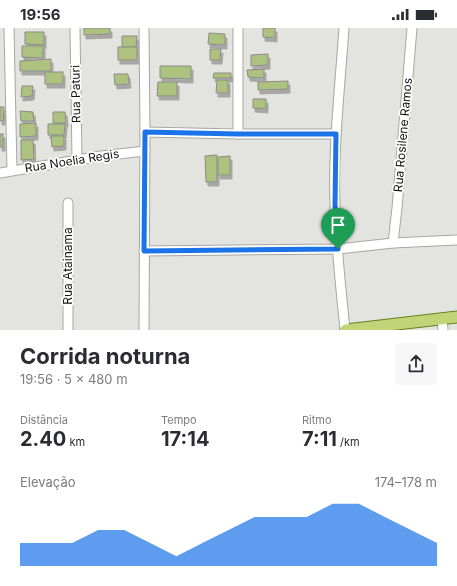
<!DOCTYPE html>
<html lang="pt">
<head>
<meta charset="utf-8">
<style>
  body { margin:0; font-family:Inter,sans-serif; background:#f7f7f7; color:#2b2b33; height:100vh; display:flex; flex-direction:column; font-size:15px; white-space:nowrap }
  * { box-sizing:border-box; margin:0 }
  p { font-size:13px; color:#7c7c81 }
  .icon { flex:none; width:22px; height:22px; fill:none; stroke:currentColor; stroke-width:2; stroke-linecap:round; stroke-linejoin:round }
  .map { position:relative; height:302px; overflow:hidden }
  .details { display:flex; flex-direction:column; background:#fff; flex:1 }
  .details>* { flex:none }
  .pin { position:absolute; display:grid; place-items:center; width:34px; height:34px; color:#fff; margin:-41px -17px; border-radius:50% 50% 50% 0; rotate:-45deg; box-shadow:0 0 4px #0007 }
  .pin .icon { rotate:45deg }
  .round { display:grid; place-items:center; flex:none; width:42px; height:42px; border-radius:0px; background:#f7f7f7 }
  .headline { display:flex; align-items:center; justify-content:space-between; height:68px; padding:0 20px }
  h1 { font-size:22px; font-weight:700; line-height:30px }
  .figures { display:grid; grid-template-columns:repeat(3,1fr); gap:6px; height:68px; padding:4px 20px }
  .figures div { display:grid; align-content:center }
  .figures b { font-size:20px; font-weight:700 }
  .figures small { font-size:11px; font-weight:400 }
  .figures p { font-size:11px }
  .chart { height:112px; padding:8px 20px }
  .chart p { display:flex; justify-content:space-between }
  .chart svg { width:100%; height:72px; margin-top:4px; fill:#1a73e8; opacity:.7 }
  .status { display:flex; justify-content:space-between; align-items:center; height:28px; padding:0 20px; background:#fff; direction:ltr }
  .status svg { height:11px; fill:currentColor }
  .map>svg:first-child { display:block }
  .building { fill:#aec280; stroke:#8a8b88; filter:url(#shadow) }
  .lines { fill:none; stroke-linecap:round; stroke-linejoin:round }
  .minor-casing { stroke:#a6a7a3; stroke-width:11 }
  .major-casing { stroke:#697f1a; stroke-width:13 }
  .minor { stroke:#fff; stroke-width:9 }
  .major { stroke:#c1d478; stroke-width:11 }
  .route-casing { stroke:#fff; stroke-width:8 }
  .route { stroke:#1a73e8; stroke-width:5 }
  .labels { text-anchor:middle; stroke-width:3.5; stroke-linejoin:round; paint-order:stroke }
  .street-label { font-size:12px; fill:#131412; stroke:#fff }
</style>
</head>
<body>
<div class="status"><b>19:56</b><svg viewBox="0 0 49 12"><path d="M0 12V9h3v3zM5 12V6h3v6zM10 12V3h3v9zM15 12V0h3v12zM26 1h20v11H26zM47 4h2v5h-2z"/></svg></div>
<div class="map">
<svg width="457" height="302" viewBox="0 0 457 302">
  <defs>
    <filter id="shadow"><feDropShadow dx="2" dy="4" stdDeviation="0" flood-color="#0004"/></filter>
  </defs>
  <rect width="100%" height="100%" fill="#e3e4e0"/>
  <!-- building -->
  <g class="building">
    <polygon points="84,0 110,0 110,6 84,7"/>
    <polygon points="263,0 275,0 275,10 263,9"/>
    <polygon points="25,4 44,4 44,17 25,16"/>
    <polygon points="209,5 225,6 225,17 208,16"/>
    <polygon points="122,8 137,8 136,19 122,19"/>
    <polygon points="22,18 43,18 43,30 22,29"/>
    <rect x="118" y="19" width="19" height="13"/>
    <polygon points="210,21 221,21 220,32 210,32"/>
    <polygon points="268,26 268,37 251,38 251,27"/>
    <polygon points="51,31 51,43 20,43 20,33"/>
    <polygon points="160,38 191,38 191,51 160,50"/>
    <polygon points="264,41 264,50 248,49 247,42"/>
    <rect x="45" y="44" width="18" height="12"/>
    <polygon points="214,45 231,45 231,50 213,50"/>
    <polygon points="114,46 128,46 129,56 115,57"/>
    <polygon points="217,52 228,52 228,65 216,65"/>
    <polygon points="288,53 288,61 258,62 258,54"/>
    <polygon points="158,54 177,54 177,68 157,68"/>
    <polygon points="22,58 33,58 32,68 21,69"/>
    <polygon points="253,71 266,71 266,81 253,80"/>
    <polygon points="0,79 4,79 3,93 0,93"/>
    <polygon points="20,83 33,84 34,93 21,93"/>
    <polygon points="53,84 65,84 66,95 53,95"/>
    <polygon points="36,95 36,108 20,109 20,96"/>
    <polygon points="48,96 65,96 64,107 48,107"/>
    <rect x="0" y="106" width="3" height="13"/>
    <polygon points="51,108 64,108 64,118 52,119"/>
    <polygon points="21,112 33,112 34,131 21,132"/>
    <polygon points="217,127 217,154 206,154 205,128"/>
    <polygon points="230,128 230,147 218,147 218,129"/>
  </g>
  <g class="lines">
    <defs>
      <g id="minor">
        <polyline points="9,0 12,142"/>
        <polyline points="75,0 77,132"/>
        <polyline points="144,0 145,104 144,302"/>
        <polyline points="238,0 238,106"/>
        <path d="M 344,0 C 340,59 333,118 335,177 C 336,219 341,260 345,302"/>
        <polyline points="145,104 238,106 336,106"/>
        <polyline points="0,145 101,128 145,123"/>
        <polyline points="393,215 397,180 412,0"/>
        <polyline points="144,223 338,221 393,215 457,212"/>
        <polyline points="442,291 443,302"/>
        <polyline points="68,302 68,175"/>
      </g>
      <polyline id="major" points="346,302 457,289"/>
    </defs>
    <!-- minor casing -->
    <use href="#minor" class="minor-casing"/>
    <!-- major casing -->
    <use href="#major" class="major-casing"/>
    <!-- minor -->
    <use href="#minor" class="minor"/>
    <!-- major -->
    <use href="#major" class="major"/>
  </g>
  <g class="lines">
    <defs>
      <polygon id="route" points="145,104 238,106 336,106 335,177 338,221 144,223"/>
    </defs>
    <!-- route casing -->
    <use href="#route" class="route-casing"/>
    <!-- route -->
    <use href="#route" class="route"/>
  </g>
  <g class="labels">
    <!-- street labels -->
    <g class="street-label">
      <text transform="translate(76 66) rotate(-91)" y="4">Rua Paturi</text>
      <text transform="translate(403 107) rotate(-85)" y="4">Rua Rosilene Ramos</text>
      <text transform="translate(72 133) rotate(-9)" y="4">Rua Noelia Regis</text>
      <text transform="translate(68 238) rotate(-90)" y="4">Rua Atainama</text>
    </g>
  </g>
</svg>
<div class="pin" style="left:338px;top:221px;background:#1e9e55"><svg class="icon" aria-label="arrive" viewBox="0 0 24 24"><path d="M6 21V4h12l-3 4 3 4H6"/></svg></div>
</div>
<section class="details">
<div class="headline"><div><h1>Corrida noturna</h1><p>19:56 · 5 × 480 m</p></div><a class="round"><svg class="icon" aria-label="share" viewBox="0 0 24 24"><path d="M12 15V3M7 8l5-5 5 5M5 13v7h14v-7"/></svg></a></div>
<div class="figures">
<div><p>Distância</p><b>2.40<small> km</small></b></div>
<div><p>Tempo</p><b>17:14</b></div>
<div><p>Ritmo</p><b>7:11<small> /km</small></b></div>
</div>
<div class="chart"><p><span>Elevação</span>174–178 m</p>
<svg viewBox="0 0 160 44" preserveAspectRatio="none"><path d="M0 44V30L10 30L20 30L30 22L40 22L50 30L60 38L70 30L80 22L90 14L100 14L110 14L120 6L130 6L140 14L150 22L160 30V44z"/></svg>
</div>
</section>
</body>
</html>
